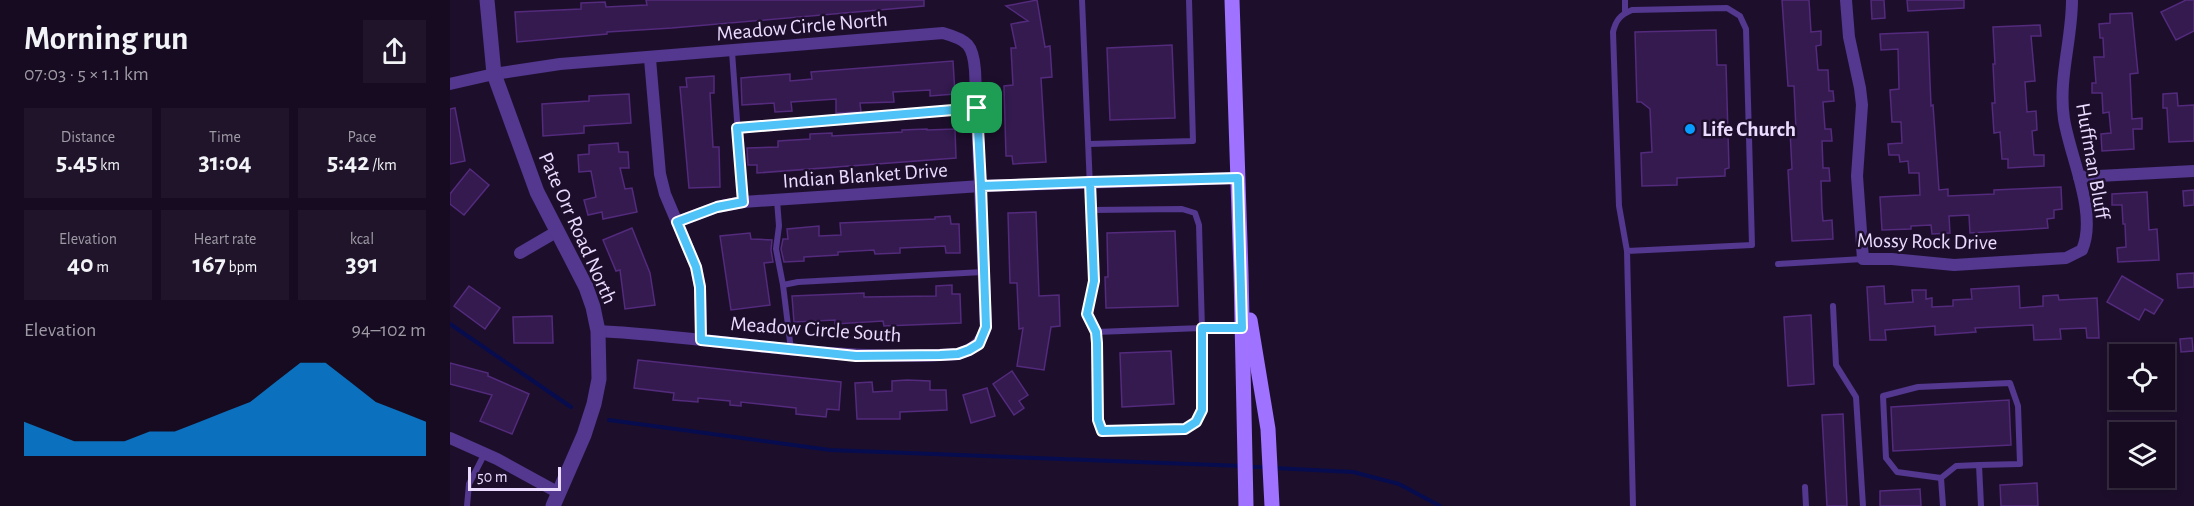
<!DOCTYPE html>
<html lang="en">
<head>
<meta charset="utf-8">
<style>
  body { margin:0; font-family:"Alegreya Sans",sans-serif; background:#1f142a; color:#f1f3f6; height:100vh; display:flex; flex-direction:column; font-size:22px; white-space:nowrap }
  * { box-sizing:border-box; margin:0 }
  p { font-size:20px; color:#9e9ba5 }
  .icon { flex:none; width:33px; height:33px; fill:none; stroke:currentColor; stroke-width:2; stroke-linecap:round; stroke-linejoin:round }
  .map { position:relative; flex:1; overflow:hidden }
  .details { display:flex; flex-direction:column; background:#160b21; width:450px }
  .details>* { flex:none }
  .tools { position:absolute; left:1659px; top:344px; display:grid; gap:12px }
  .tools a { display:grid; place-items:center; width:66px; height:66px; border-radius:0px; background:#160b21; box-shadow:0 3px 9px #0003,0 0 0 2px #352b3f; font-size:30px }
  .scale { position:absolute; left:18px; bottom:15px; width:93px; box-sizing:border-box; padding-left:6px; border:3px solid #eadbff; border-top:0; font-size:16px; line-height:21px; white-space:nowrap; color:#eadbff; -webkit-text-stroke:4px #1d0f2c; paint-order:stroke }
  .pin { position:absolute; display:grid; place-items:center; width:51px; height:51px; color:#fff; margin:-26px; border-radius:12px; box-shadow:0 3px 9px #0006 }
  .round { display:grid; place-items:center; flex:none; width:63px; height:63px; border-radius:0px; background:#1f142a }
  .overview { display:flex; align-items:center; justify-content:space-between; height:102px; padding:0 24px }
  h1 { font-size:33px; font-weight:700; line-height:45px }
  .metrics { display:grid; grid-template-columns:repeat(3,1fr); gap:9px; height:102px; padding:6px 24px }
  .metrics div { display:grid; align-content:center; border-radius:0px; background:#1f142a; text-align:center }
  .metrics b { font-size:26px; font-weight:700 }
  .metrics small { font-size:16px; font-weight:400 }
  .metrics p { font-size:16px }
  .chart { height:168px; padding:12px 24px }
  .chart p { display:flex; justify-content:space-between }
  .chart svg { width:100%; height:108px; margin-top:6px; fill:#079cff; opacity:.7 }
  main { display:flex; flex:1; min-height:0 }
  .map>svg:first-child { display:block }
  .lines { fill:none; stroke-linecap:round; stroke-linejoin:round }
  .stream { stroke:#070c4e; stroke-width:4 }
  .building { fill:#341a4f; stroke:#532a7c; stroke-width:1.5 }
  .service { stroke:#54378e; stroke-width:6 }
  .minor { stroke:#54378e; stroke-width:12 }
  .tertiary { stroke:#54378e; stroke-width:15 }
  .secondary { stroke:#9f72ff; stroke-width:15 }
  .route-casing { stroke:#fff; stroke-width:12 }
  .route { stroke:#4fc3f7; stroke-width:8 }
  .poi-dot { fill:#079cff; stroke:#1d0f2c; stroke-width:2 }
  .labels { text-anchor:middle; stroke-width:5; stroke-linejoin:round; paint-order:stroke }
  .street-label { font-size:21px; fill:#eadbff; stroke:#1d0f2c }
  .poi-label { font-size:21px; font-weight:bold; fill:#eadbff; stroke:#1d0f2c; text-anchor:start }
</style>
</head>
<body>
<main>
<section class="details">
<div class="overview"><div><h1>Morning run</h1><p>07:03 · 5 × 1.1 km</p></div><a class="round"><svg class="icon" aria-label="share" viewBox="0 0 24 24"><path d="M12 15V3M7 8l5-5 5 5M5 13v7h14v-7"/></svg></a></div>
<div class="metrics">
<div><p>Distance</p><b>5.45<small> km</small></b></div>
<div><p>Time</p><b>31:04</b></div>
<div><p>Pace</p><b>5:42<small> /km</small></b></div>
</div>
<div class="metrics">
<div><p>Elevation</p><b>40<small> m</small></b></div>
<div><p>Heart rate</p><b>167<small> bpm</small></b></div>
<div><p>kcal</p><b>391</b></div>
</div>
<div class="chart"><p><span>Elevation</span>94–102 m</p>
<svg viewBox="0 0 160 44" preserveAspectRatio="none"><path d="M0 44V30L10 34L20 38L30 38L40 38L50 34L60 34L70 30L80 26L90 22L100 14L110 6L120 6L130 14L140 22L150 26L160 30V44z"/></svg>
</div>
</section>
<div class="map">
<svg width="1744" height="506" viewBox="0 0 1744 506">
  <rect width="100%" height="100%" fill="#1d0f2c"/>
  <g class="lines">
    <!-- stream -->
    <g class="stream">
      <polyline points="0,324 121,407"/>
      <polyline points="159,420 380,450 792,466"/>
      <polyline points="800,467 816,467"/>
      <polyline points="824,468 903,472 949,484 990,506"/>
    </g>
  </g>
  <!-- building -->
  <g class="building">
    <polygon points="196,0 474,0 474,6 222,28 157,32 157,34 67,42 65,12 131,9 131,3 155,2 156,7 197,5"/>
    <polygon points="587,0 595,47 600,46 602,77 591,78 596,162 563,164 562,156 556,156 554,86 563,85 561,48 566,48 561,24 578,21 556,6"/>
    <polygon points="1332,0 1359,0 1361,32 1371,31 1371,45 1366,46 1368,70 1378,70 1379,91 1383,91 1384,101 1373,102 1375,129 1381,129 1382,141 1372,141 1373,168 1379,168 1380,181 1371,181 1372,209 1373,221 1382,220 1383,239 1342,241 1338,170 1342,169 1340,131 1346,130 1344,86 1338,86"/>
    <polygon points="1421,0 1434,0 1435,18 1422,19"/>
    <polygon points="1457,0 1514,0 1514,8 1458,11"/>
    <polygon points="1736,0 1744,0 1744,31 1726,40 1711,12"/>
    <polygon points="1682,13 1688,73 1680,74 1682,119 1692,118 1692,129 1683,129 1684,149 1652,151 1651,134 1661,133 1659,112 1653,113 1652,93 1642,93 1642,83 1646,83 1644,57 1654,57 1653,38 1650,38 1649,24 1660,23 1660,14"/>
    <polygon points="1590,25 1591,36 1581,36 1585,81 1575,82 1577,112 1586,111 1587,130 1582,131 1584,155 1594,155 1594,166 1558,168 1558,159 1552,159 1550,132 1544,133 1542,103 1545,103 1543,64 1545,64 1543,27"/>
    <polygon points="1266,30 1267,65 1276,65 1279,168 1275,169 1275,176 1227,178 1227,185 1192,186 1191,153 1202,152 1200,109 1191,102 1187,102 1185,32"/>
    <polygon points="1478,32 1481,106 1483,105 1489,190 1498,189 1498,196 1544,194 1544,190 1611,187 1612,209 1604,210 1604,218 1597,219 1598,228 1520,233 1519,215 1499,216 1500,233 1482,234 1481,225 1461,226 1461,229 1432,230 1430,197 1470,195 1469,173 1459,173 1458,161 1450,162 1449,155 1439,155 1438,144 1452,143 1451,122 1442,122 1440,90 1449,89 1448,49 1431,50 1430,34"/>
    <polygon points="722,45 725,118 660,120 657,48"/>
    <polygon points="503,61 505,94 480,96 480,90 443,92 444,102 410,103 411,112 386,113 386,99 341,102 342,111 325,112 324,103 292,105 291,78 340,74 340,81 362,79 361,72"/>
    <polygon points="264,76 264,93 260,93 263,147 269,147 270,187 239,188 230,87 237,87 236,78"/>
    <polygon points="1727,93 1728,106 1744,105 1744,141 1719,142 1717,108 1713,108 1713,94"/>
    <polygon points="179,94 181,123 134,126 134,133 93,136 92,104 139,101 139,96"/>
    <polygon points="5,108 15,161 0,164 0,109"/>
    <polygon points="477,129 477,130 505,129 506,158 307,173 307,165 298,165 297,148 328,147 328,141 360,139 360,134 382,133 382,136 452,132 452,130"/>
    <polygon points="168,143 169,152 178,152 179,168 170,168 175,189 182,188 187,212 153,219 152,212 138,215 134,200 146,197 141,171 129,172 128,155 139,154 139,145"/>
    <polygon points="20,169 39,185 14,215 0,204 0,194"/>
    <polygon points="1744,190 1744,205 1734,206 1733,191"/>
    <polygon points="1697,192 1699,230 1707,229 1709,260 1668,262 1667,248 1676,247 1675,224 1673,224 1672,205 1662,205 1662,194"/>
    <polygon points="586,212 589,296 609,295 610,326 601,327 594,370 567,366 573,328 569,329 567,283 560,283 558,213"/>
    <polygon points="500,216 501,224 509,224 510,253 496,253 495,246 450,248 450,253 425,254 424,250 388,252 388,255 354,257 354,261 334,262 331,249 333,239 338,239 337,229 369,226 369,236 391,235 390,223 485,219 485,217"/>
    <polygon points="182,228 200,273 205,305 175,309 170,270 166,271 153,240"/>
    <polygon points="725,231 728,306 656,308 655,277 658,277 657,233"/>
    <polygon points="300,233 301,239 322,240 321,250 323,262 314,263 320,305 281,310 270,236"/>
    <polygon points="1744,273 1744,287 1728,288 1727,274"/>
    <polygon points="1672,276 1713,300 1704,314 1695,309 1689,320 1657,302"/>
    <polygon points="502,285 502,294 510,294 511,323 434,326 433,321 385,324 385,320 344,322 342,296 414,293 414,297 486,296 486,286"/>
    <polygon points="19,286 50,308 35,329 4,306"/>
    <polygon points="1434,286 1435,304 1463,302 1462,290 1476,290 1476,299 1482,298 1482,307 1503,306 1503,300 1522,299 1521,289 1539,288 1569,286 1570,308 1593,306 1593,296 1608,295 1609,300 1647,298 1649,338 1637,338 1636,328 1610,329 1611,339 1584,340 1583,325 1525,328 1526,332 1485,335 1485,326 1435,330 1436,340 1420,340 1417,287"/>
    <polygon points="1361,315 1364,384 1338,386 1334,317"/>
    <polygon points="102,316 103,343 64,343 63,317"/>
    <polygon points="1742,338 1743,351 1731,352 1730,339"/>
    <polygon points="721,351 724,404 672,407 670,353"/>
    <polygon points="188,360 391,382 389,410 377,409 376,417 346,414 346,408 291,402 291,406 280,405 280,401 248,398 248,402 223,400 224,393 184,388"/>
    <polygon points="0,363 38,373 38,376 79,394 62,434 30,421 42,395 0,384"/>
    <polygon points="562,371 578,395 569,401 574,408 564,415 543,384"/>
    <polygon points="457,380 480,381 480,390 496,390 497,410 450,412 450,419 407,419 405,383 422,382 423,392 442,391 442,381"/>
    <polygon points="537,388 545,416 521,423 513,395"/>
    <polygon points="1559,400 1561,445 1443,451 1441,407"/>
    <polygon points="1393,414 1397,506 1377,506 1372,415"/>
    <polygon points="1587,483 1588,506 1551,506 1550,485"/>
    <polygon points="1470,489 1471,506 1430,506 1430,491"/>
  </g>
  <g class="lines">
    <!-- service -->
    <g class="service">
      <polyline points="632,0 644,281 637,314 646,332 648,420 653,431 735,429 746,422 752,410 752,328 646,332"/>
      <polyline points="1175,0 1175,13"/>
      <polyline points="282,52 293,202"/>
      <polyline points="287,128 527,108"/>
      <polyline points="639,144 743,141 739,0"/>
      <polyline points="327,200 329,226 326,249 333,285 341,350"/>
      <polyline points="642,210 732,209 745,213 749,225 752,328 792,328"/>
      <path d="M 1177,251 L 1169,206 L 1163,32 C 1166,20 1170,15 1182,10 L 1277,8 L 1290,16 L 1296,29 L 1302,245 L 1177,251 L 1183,506"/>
      <polyline points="1328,264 1413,259"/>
      <polyline points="333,285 348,282 533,272"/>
      <polyline points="1383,306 1386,365 1406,397 1413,506"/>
      <polyline points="1491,478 1447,472 1436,458 1433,396 1468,387 1560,383 1568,406 1570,464 1529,465"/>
      <polyline points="1355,487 1356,506"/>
      <polyline points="17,506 19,484 35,453"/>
      <polyline points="1493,506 1491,478 1506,466 1529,465 1531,506"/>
    </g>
    <!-- minor -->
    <g class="minor">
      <path d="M 1396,0 L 1399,37 L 1410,88 L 1412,105 L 1407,176 L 1413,259 L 1442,259 L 1504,265 L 1616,258 L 1632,250 C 1648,214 1620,157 1614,119 C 1608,79 1622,40 1622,0"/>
      <polyline points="200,59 210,174 215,194 246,267 250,287 251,340"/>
      <path d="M 0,84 L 44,74 L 110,64 L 493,33 C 518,40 523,45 525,70 L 536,327 C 531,343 524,349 508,354 C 387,363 268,337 148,331"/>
      <polyline points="1629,177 1744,171"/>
      <polyline points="227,222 267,207 293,202 531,186 788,178"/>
      <polyline points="70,253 106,232"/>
      <polyline points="0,438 47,459 109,493"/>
    </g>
    <!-- tertiary -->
    <polyline class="tertiary" points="37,0 44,74 87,192 136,287 143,307 148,331 149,379 144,404 134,435 103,506"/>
    <!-- secondary -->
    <g class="secondary">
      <polyline points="782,0 791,273 796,506"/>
      <polyline points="800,320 818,429 822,506"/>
    </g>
  </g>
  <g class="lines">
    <defs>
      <polyline id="route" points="527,108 287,128 293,202 267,207 227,222 246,267 250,287 251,340 406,356 490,355 508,354 519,350 529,344 536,327 531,186 640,182 644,281 637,314 646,332 647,343 648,420 652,431 735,429 746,422 752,410 752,328 792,328 788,178 640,182 531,186 527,108"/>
    </defs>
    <!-- route casing -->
    <use href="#route" class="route-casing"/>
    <!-- route -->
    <use href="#route" class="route"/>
  </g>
  <!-- markers -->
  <circle class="poi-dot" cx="1240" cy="129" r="6"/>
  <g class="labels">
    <!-- street labels -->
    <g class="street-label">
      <text transform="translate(352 26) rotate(-5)" y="7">Meadow Circle North</text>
      <text transform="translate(1643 161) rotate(80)" y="7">Huffman Bluff</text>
      <text transform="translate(415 175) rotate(-4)" y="7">Indian Blanket Drive</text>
      <text transform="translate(128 228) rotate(66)" y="7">Pate Orr Road North</text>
      <text transform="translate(1477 241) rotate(1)" y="7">Mossy Rock Drive</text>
      <text transform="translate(366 329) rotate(4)" y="7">Meadow Circle South</text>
    </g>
    <!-- poi labels -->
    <g class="poi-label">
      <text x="1252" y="136">Life Church</text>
    </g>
  </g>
</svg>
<div class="tools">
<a><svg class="icon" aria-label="locate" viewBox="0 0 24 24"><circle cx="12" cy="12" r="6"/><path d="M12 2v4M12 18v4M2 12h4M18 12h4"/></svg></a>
<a><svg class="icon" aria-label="layers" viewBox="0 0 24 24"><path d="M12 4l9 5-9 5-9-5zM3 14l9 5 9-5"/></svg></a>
</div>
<div class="scale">50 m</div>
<div class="pin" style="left:527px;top:108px;background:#1e9e55"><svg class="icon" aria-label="arrive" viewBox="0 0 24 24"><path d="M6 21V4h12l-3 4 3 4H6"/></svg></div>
</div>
</main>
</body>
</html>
